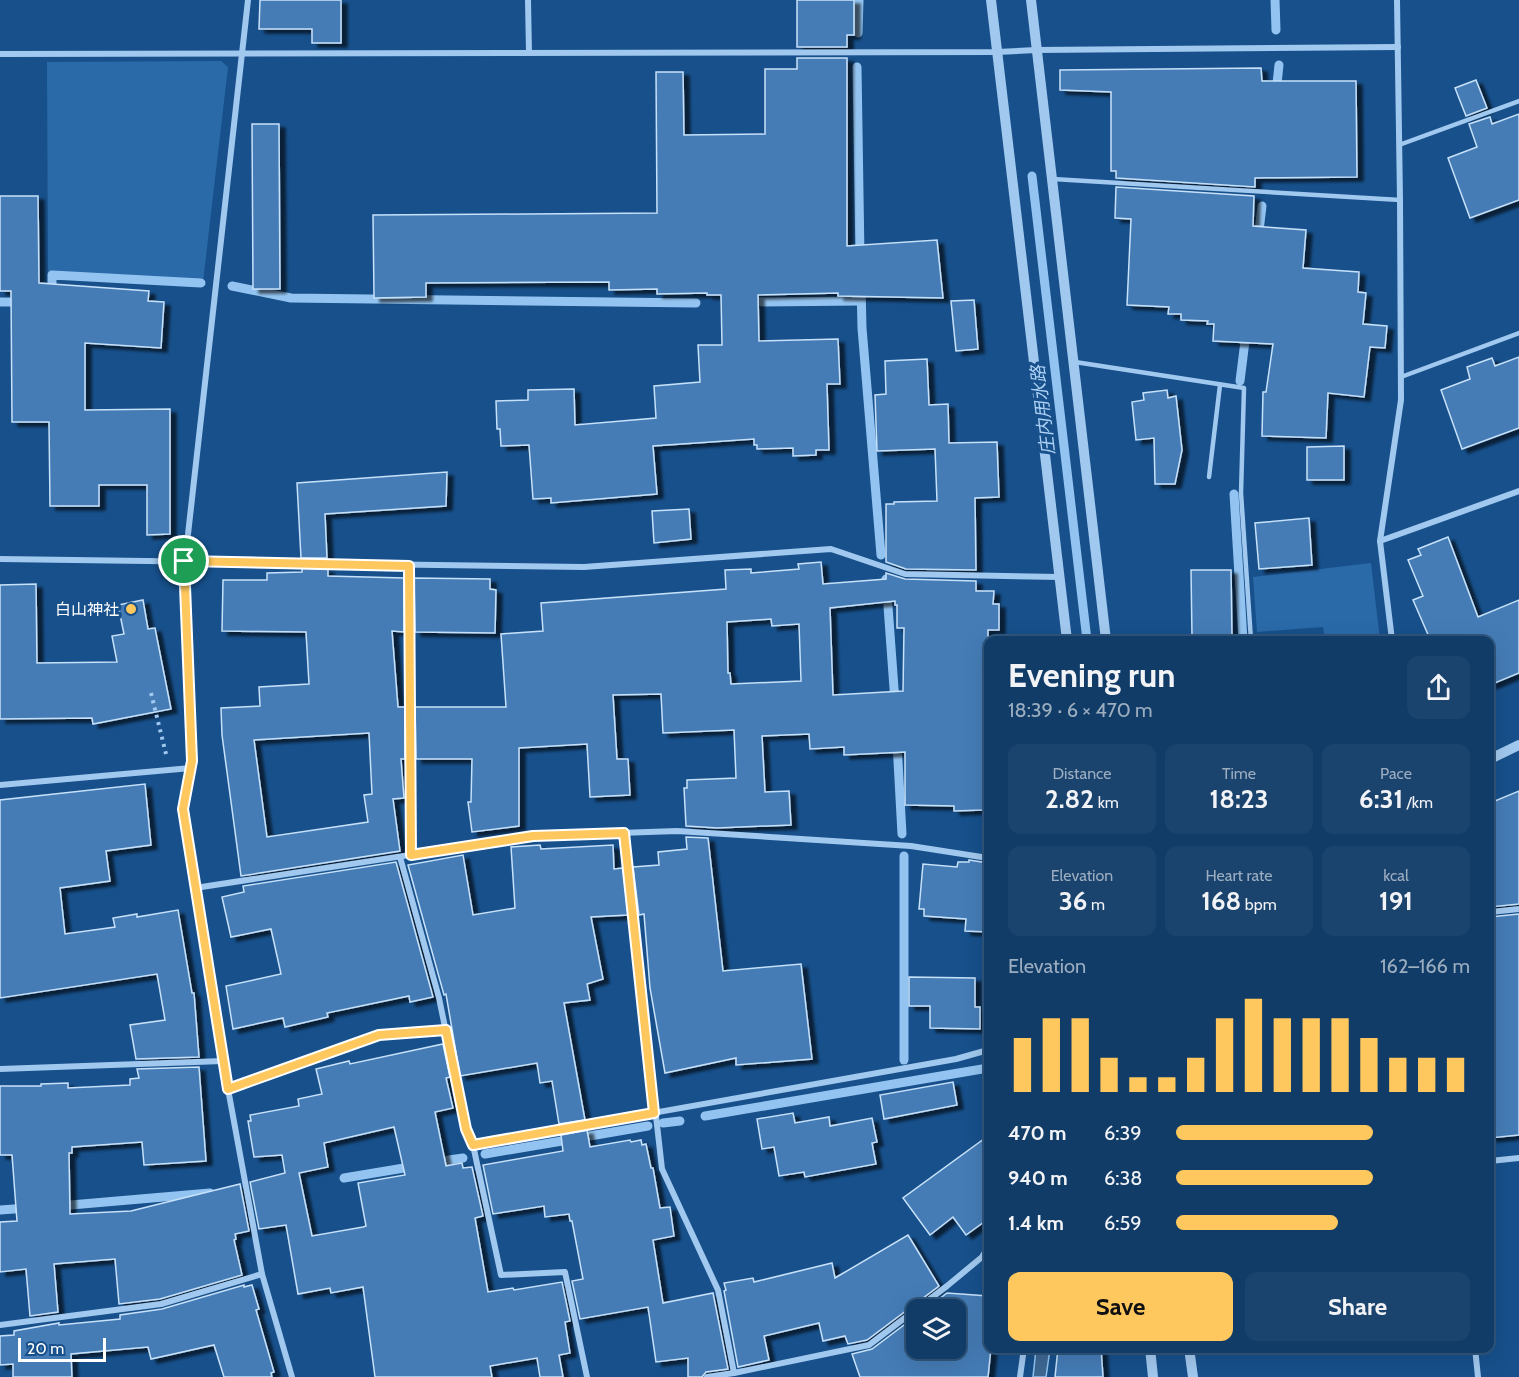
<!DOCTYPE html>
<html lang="en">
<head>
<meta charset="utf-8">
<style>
  body { margin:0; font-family:Cabin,"Noto Sans JP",sans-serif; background:#1a436e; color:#f1f3f6; height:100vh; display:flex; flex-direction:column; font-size:22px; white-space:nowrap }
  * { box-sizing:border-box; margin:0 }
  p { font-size:20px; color:#9cadc0 }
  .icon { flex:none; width:33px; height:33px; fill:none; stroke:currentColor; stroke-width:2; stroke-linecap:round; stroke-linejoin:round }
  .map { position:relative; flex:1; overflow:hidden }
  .panel { position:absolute; left:984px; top:636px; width:510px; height:717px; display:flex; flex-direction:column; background:#113c68; border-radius:12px; box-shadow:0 6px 24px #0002,0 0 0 2px #30567c }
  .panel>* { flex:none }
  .buttons { position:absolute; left:906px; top:1299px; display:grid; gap:12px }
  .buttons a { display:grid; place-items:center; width:60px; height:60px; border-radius:12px; background:#113c68; box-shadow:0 6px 24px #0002,0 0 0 2px #30567c; font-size:30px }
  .scale { position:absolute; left:18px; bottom:15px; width:88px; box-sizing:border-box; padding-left:6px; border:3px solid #fff; border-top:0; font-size:16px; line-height:21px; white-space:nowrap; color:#fff; -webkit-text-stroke:4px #17508b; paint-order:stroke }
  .pin { position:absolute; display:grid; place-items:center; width:51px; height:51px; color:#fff; margin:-26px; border:3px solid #fff; border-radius:50%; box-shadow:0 2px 6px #0007 }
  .round { display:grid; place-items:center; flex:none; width:63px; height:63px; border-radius:12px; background:#1a436e }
  .headline { display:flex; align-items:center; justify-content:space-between; height:102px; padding:0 24px }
  h1 { font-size:33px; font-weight:700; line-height:45px }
  .metrics { display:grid; grid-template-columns:repeat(3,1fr); gap:9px; height:102px; padding:6px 24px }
  .metrics div { display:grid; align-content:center; border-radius:12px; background:#1a436e; text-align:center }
  .metrics b { font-size:26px; font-weight:700 }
  .metrics small { font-size:16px; font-weight:400 }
  .metrics p { font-size:16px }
  .chart { height:168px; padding:12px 24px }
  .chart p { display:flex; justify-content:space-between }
  .chart svg { width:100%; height:108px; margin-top:6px; stroke:#ffc85e; stroke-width:6 }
  .button { display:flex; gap:12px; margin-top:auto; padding:12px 24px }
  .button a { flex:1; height:69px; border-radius:12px; background:#ffc85e; color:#111; font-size:24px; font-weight:700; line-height:69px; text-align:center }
  .button a+a { background:#1a436e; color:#f1f3f6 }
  ul { padding:0 24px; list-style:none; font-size:20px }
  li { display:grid; grid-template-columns:96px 72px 1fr; align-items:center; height:45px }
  li i { height:15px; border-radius:8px; background:#ffc85e }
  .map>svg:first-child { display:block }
  .green { fill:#2a6aa9 }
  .water { fill:#3e6893; stroke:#93c4f1; stroke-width:1.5 }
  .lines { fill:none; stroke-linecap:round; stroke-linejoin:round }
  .stream { stroke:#93c4f1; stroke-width:9 }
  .building { fill:#447cb6; stroke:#c7e1fa; stroke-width:1.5; fill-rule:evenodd; filter:url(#shadow) }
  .path { stroke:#a1c8ee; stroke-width:4; stroke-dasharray:3 4.5; stroke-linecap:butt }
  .service { stroke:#a1c8ee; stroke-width:4.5 }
  .minor { stroke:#a1c8ee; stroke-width:6 }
  .tertiary { stroke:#a1c8ee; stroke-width:10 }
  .route-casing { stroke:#fff; stroke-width:12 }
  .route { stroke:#ffc85e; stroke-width:8 }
  .poi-dot { fill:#ffc85e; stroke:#17508b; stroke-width:2 }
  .labels { text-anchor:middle; stroke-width:6; stroke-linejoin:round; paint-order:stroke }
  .poi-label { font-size:16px; fill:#fff; stroke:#17508b; text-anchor:end }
  .water-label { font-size:18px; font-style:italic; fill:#add2f6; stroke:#17508b }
</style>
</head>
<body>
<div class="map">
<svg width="1519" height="1377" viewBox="0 0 1519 1377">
  <defs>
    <filter id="shadow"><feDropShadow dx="6" dy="4" stdDeviation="1.5" flood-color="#0009"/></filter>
  </defs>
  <rect width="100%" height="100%" fill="#17508b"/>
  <!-- green -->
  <g class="green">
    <polygon points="221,61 228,67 203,282 48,273 47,62"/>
    <polygon points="1371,563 1380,640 1325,640 1323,627 1257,632 1253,577"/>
  </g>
  <!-- water -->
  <polygon class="water" points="1036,1349 1050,1349 1046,1377 1033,1377"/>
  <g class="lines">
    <!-- stream -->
    <g class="stream">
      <polyline points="1275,0 1276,30"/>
      <polyline points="858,33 859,0"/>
      <polyline points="857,67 860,257"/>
      <polyline points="1276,93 1279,65"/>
      <polyline points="1032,176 1087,640"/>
      <polyline points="1258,239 1262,206"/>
      <polyline points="232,286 291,298 696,303"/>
      <polyline points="861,286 862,328 881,555"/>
      <polyline points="52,294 52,275 201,283"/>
      <polyline points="0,302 22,302"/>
      <polyline points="748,302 861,301"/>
      <polyline points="1240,381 1246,333"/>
      <polyline points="1234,494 1243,640"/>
      <polyline points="886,579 895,702"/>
      <polyline points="897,743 902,834"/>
      <polyline points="904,856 904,1060"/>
      <polyline points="705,1116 988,1068"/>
      <polyline points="663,1123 680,1121"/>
      <polyline points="590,1136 648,1126"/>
      <polyline points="485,1154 562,1141"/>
      <polyline points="435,1162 463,1158"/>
      <polyline points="344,1178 416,1166"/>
      <polyline points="59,1206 210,1193"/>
      <polyline points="0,1210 28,1208"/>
    </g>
  </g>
  <!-- building -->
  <g class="building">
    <polygon points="260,0 341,0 341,43 312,43 312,29 259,29"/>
    <polygon points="797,0 854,0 854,35 847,35 847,47 797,47"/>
    <polygon points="797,58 847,58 847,246 937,240 943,298 838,296 838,293 758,295 759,341 838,339 840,384 827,384 829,450 816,450 816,455 793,456 793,448 757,449 757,445 754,445 754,439 653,446 657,494 551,503 551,498 533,499 529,445 501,446 500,429 497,429 496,401 528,400 528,390 574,389 575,425 656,418 654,386 700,382 698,345 722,345 721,295 707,295 707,293 657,294 657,289 609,290 609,282 426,283 426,297 374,298 373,215 657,213 656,72 683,72 684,135 765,134 765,69 797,69"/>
    <polygon points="1261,68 1262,81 1356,81 1357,177 1255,178 1255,187 1116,178 1116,171 1111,171 1111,92 1060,90 1060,70"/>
    <polygon points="1476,80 1487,108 1466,116 1455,88"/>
    <polygon points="1519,114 1519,200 1470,218 1448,158 1477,147 1469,124 1490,117 1492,124"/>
    <polygon points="252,124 279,124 280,289 253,289"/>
    <polygon points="1116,187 1254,196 1253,226 1306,230 1303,268 1359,272 1358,292 1366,293 1363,324 1387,326 1385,348 1370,347 1364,397 1328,393 1326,438 1262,436 1263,392 1266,392 1273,344 1213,341 1214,324 1207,324 1208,321 1181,320 1181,314 1168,314 1169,307 1127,305 1131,219 1115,218"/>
    <polygon points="0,196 38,196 39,283 149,291 148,301 164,302 161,348 85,343 85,410 170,409 170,534 147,535 147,485 99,485 99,506 50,506 49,422 12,422 11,291 0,291"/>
    <polygon points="974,300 978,349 956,351 951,301"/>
    <polygon points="1519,357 1519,428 1462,449 1441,390 1470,379 1467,367 1492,358 1495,366"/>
    <polygon points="927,359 929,405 948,404 949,443 997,442 999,497 975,498 976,570 906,569 886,562 886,504 894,504 894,502 937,501 935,449 877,451 875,395 886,394 885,361"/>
    <polygon points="1167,390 1168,398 1176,396 1182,450 1175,484 1155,484 1154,438 1136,440 1132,402 1144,400 1143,393"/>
    <polygon points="1344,446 1344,480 1307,480 1307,447"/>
    <polygon points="447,472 446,506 325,514 327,558 301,558 297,483"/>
    <polygon points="689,509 691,539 654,543 652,511"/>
    <polygon points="1309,518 1312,565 1259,569 1255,523"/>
    <polygon points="1448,537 1478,617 1519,600 1519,673 1490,685 1490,640 1423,640 1429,637 1413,600 1423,596 1408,560 1421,555 1418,549"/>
    <path d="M 821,562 L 823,584 L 886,579 L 886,573 L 905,579 L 976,581 L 976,591 L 994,591 L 993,604 L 999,604 L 999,630 L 988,630 L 988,808 L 983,808 L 983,810 L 954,811 L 954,806 L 905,805 L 905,752 L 844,755 L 844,747 L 810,749 L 809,734 L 762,736 L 765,792 L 789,791 L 791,825 L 717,828 L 686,826 L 684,788 L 687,788 L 687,780 L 736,778 L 734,730 L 663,733 L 661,694 L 613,695 L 617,759 L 628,759 L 630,795 L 590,797 L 587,744 L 519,748 L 519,826 L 472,832 L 468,802 L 471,802 L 472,759 L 416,759 L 415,707 L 506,707 L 501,634 L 543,631 L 541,603 L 726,589 L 725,570 L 751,569 L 751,573 L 799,569 L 798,564 ZM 895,601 L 895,605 L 897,605 L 897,628 L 904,628 L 903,691 L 833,695 L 830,608 ZM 771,619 L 772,626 L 799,624 L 801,681 L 731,684 L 730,673 L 728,673 L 727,622 Z"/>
    <path d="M 302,568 L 328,569 L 328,576 L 404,578 L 404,632 L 392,631 L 398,707 L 405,707 L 405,759 L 401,759 L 404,798 L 393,799 L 400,851 L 241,876 L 222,735 L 221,708 L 260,706 L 259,687 L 309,684 L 306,632 L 222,631 L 223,580 L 267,580 L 267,573 L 302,572 ZM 369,733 L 372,794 L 364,795 L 368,822 L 267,837 L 254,740 Z"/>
    <polygon points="1191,570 1231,570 1232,637 1192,637"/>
    <polygon points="414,578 490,579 490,589 496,590 495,633 415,632"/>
    <polygon points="36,584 37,663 117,662 112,636 124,634 118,605 143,600 148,629 155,628 171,709 93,724 92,718 0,719 0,585"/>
    <polygon points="145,784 151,845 106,851 110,881 60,888 65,934 115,927 113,918 137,914 137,917 178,910 192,993 194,993 199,1057 136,1059 130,1025 165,1020 157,974 0,998 0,800"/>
    <polygon points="1519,791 1519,904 1490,907 1490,803"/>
    <polygon points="686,837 708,838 723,971 801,964 812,1059 736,1065 736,1058 665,1073 650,988 644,914 639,915 633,867 659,865 658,852 687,849"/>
    <polygon points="540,845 541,849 613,845 614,869 623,868 628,915 591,917 603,979 587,984 590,1000 564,1003 585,1120 559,1124 552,1081 540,1083 537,1063 460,1076 446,994 444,995 408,865 463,855 473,915 515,908 511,847"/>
    <polygon points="969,860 988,863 988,932 965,931 966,919 924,916 924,909 919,909 923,864 957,867 958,862 969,862"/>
    <polygon points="396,862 433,997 410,1002 409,996 327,1013 328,1017 285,1027 283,1018 233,1029 226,986 281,974 271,929 231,937 222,897 244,892 243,886"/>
    <polygon points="1519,914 1519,1135 1490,1138 1490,917"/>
    <polygon points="909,977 975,978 975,1007 980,1007 980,1029 930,1028 930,1006 909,1006"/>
    <path d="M 443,1044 L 450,1077 L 446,1078 L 453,1108 L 435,1112 L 446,1166 L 462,1163 L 463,1168 L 472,1167 L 483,1216 L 475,1218 L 488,1292 L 513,1288 L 514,1290 L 562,1282 L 570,1321 L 565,1322 L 570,1353 L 559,1355 L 563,1377 L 540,1377 L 537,1358 L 490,1366 L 492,1377 L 375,1377 L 363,1287 L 331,1293 L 330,1288 L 298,1294 L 286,1225 L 259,1229 L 250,1182 L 285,1173 L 282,1155 L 254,1157 L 248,1121 L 251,1121 L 250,1115 L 299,1106 L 298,1099 L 322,1094 L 316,1069 L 349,1061 L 350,1064 ZM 394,1127 L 405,1175 L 358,1183 L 366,1226 L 363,1227 L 312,1236 L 299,1173 L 328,1167 L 324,1143 Z"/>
    <polygon points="199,1067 206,1161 144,1165 142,1142 72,1147 72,1153 69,1153 70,1214 131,1211 240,1184 249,1231 235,1234 236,1239 234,1240 242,1275 160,1299 119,1304 115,1259 54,1264 58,1312 30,1316 26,1269 0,1272 0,1222 17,1221 12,1155 0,1155 0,1086 41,1086 41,1084 68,1083 68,1088 130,1085 130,1079 139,1078 137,1069"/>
    <polygon points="953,1082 957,1105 884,1119 880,1095"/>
    <polygon points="793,1113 795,1123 829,1117 830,1126 872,1118 877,1142 872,1143 876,1164 805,1177 804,1172 779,1176 774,1147 762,1149 757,1119"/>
    <polygon points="587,1130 590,1147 630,1140 631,1142 641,1140 642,1145 646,1144 651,1168 653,1168 660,1208 670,1207 674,1236 653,1240 663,1303 713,1293 728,1369 706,1372 702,1377 688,1377 688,1358 656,1362 648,1307 580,1319 572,1281 583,1279 572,1221 570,1221 569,1214 545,1217 544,1206 493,1214 483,1165 563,1151 561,1135"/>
    <polygon points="988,1136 988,1219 966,1235 953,1217 930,1235 903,1198"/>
    <polygon points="908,1235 939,1286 867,1340 848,1344 845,1336 823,1341 819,1323 764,1336 769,1360 738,1367 724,1291 726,1290 724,1283 753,1278 754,1282 832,1263 835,1278"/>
    <polygon points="244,1285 244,1287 252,1285 259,1309 256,1310 274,1372 271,1373 272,1377 224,1377 214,1345 151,1359 148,1347 71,1354 72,1377 13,1377 13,1364 0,1365 0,1336 14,1335 14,1331 59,1323 59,1325 120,1319 120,1315 162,1309"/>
    <polygon points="947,1293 988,1296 988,1348 991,1348 988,1377 860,1377 852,1354 872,1349 916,1316 916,1348 956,1348 956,1310 925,1310"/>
    <polygon points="1058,1348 1101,1348 1103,1377 1055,1377"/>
  </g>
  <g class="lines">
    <!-- path -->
    <polyline class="path" points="151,693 166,754"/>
    <!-- service -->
    <g class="service">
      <polyline points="1399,145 1519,101"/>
      <polyline points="1053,179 1400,200"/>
      <polyline points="1075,362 1244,388 1241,493 1251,640"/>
      <polyline points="1401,377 1519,333"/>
      <polyline points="1209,477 1220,385"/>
    </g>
    <!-- minor -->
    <g class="minor">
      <polyline points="248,0 185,561 192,761 183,809 228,1089 262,1274 292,1377"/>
      <polyline points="528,0 529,53"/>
      <polyline points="0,54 997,52 1036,50 1398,47"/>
      <polyline points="1380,541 1519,491"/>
      <polyline points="0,559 584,567 831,549 905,574 1059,577"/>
      <polyline points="409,566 411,855"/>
      <polyline points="1392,640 1380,541 1401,400 1400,200 1397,0"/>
      <polyline points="0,785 191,768"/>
      <polyline points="624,833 662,1169 718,1290 734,1373"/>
      <polyline points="400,857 439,998 466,1129 473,1145 501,1275 565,1272 587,1377"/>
      <polyline points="195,888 533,836 677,831 911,846 988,858"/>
      <polyline points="1490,912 1519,909"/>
      <polyline points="0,1069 223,1061"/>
      <polyline points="228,1089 379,1035 446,1030"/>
      <polyline points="473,1145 956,1059 988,1050"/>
      <polyline points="1490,1161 1519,1158"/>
      <polyline points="0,1325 161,1304 262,1274"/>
      <polyline points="1475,1348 1478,1377"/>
      <polyline points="707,1377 734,1373 869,1345 947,1286 982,1257 988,1247"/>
      <polyline points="1020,1377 1024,1348"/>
    </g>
    <!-- tertiary -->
    <g class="tertiary">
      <polyline points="991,0 1067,640"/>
      <polyline points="1031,0 1106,640"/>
      <polyline points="1490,759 1519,745"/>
      <polyline points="1150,1348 1153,1377"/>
      <polyline points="1189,1348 1193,1377"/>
    </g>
  </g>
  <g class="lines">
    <defs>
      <polygon id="route" points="184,561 409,566 411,855 533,836 624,833 654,1113 473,1145 466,1129 446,1030 379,1035 228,1089 183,809 192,761"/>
    </defs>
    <!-- route casing -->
    <use href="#route" class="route-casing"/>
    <!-- route -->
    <use href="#route" class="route"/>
  </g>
  <!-- markers -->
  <circle class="poi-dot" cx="131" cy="609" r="6"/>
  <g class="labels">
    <!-- poi labels -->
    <g class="poi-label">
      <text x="119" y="615">白山神社</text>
    </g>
    <!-- water labels -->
    <g class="water-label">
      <text transform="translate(1043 410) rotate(-97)" y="6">庄内用水路</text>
    </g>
  </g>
</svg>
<div class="buttons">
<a><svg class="icon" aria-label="layers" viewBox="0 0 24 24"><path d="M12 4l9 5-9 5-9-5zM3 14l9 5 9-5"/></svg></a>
</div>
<div class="scale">20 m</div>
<div class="pin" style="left:184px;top:561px;background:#1e9e55"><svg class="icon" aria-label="arrive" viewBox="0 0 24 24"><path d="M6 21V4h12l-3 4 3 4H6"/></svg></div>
<section class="panel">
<div class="headline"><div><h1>Evening run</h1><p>18:39 · 6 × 470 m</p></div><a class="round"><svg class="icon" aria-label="share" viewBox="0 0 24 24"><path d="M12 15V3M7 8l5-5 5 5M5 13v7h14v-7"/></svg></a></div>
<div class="metrics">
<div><p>Distance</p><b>2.82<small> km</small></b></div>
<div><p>Time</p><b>18:23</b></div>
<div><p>Pace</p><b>6:31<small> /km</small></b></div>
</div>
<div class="metrics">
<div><p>Elevation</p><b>36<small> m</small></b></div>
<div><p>Heart rate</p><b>168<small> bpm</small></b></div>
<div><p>kcal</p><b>191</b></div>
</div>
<div class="chart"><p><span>Elevation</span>162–166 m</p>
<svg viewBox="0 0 160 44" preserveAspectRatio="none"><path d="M5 44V22M15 44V14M25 44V14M35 44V30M45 44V38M55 44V38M65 44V30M75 44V14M85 44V6M95 44V14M105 44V14M115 44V14M125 44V22M135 44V30M145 44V30M155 44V30"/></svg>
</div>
<ul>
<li><b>470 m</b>6:39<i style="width:67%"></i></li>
<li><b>940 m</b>6:38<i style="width:67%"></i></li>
<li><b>1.4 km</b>6:59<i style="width:55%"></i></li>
</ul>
<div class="button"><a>Save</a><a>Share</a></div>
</section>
</div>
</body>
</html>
